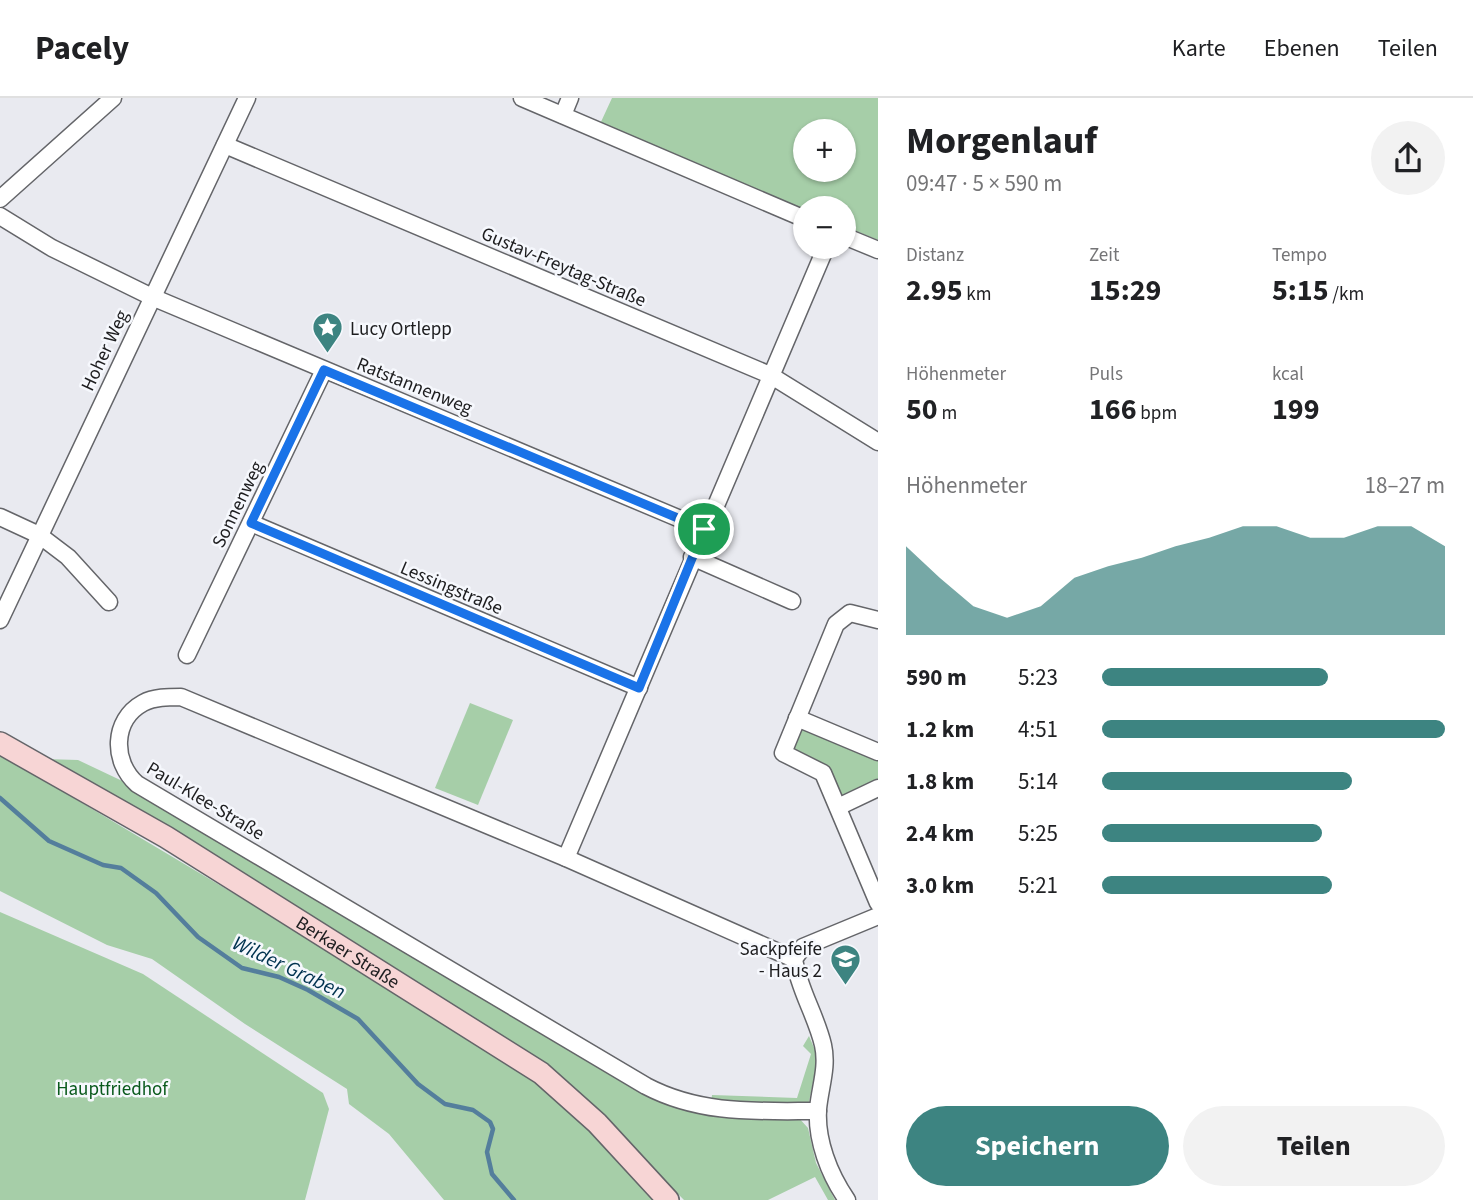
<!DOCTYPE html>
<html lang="de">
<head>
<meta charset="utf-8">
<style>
  body { margin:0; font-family:"Source Sans 3",sans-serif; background:#f2f2f2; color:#202124; height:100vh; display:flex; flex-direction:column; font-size:26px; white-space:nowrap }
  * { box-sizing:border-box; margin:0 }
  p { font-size:23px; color:#757577 }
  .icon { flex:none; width:38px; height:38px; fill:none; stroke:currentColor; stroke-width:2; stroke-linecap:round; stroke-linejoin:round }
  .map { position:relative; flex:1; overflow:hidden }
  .side { display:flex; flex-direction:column; background:#fff; width:595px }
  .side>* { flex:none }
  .tools { position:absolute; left:793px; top:21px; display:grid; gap:14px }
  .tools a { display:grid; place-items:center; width:63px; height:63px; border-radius:50%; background:#fff; box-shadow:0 2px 5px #0004; font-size:35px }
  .pin { position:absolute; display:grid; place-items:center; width:60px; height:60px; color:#fff; margin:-30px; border:4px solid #fff; border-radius:50%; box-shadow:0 2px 7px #0007 }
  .round { display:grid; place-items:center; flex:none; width:74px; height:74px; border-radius:37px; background:#f2f2f2 }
  .overview { display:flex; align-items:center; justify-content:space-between; height:119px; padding:0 28px }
  h1 { font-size:38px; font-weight:700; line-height:52px }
  .stats { display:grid; grid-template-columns:repeat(3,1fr); gap:10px; height:119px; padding:7px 28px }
  .stats div { display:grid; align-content:center }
  .stats b { font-size:30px; font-weight:700 }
  .stats small { font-size:19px; font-weight:400 }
  .stats p { font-size:19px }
  .chart { height:196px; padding:14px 28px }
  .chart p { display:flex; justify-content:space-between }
  .chart svg { width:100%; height:126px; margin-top:7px; fill:#3d8481; opacity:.7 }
  .action { display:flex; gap:14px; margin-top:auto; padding:14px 28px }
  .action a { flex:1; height:80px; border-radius:42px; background:#3d8481; color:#fff; font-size:28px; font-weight:700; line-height:80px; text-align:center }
  .action a+a { background:#f2f2f2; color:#202124 }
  ul { padding:0 28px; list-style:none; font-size:23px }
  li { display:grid; grid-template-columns:112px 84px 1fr; align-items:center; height:52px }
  li i { height:18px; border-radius:9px; background:#3d8481 }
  header { display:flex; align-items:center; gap:42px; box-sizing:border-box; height:98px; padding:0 35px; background:#fff; border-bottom:2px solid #e0e0e0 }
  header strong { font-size:33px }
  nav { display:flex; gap:38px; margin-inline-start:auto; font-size:24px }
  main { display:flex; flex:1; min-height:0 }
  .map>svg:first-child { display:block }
  .green { fill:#a6cea8; fill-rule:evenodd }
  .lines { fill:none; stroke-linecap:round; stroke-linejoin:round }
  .stream { stroke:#547e9c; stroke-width:4.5 }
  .minor-casing { stroke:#646569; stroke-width:19 }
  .secondary-casing { stroke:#646569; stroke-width:24 }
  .minor { stroke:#fff; stroke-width:16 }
  .secondary { stroke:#f7d5d5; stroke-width:21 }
  .route-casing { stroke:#fff; stroke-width:14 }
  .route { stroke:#1a73e8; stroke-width:9 }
  .labels { text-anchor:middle; stroke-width:5; stroke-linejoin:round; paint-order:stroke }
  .street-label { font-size:19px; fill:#1d1d1f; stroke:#f6f8fd }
  .poi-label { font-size:19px; fill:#1d1d1f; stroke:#f6f8fd; text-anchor:start }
  .park-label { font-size:19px; fill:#0a5a1d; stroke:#f6f8fd }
  .water-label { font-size:21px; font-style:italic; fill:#00324f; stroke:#f6f8fd }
</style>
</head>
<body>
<header>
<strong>Pacely</strong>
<nav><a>Karte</a><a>Ebenen</a><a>Teilen</a></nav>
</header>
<main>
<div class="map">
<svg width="878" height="1102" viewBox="0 0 878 1102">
  <rect width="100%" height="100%" fill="#e9eaf0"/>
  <!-- green -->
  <g class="green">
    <path d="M 612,0 L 878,0 L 878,142 L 844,128 L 844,110 L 805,112 L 600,26 ZM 805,33 L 844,33 L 844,72 L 805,72 Z"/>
    <polygon points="470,605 513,622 478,707 435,690"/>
    <polygon points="799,625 878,659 878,683 841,699 793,655 792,645"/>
    <polygon points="0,656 330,853 539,986 613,1054 653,1102 444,1102 389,1036 349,1006 347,991 245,926 152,861 107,847 0,793"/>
    <polygon points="45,661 78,662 135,689 677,1009 721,1018 798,1019 808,1030 816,1065 835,1102 828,1102 815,1079 768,1102 684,1102 585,1002"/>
    <polygon points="0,814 143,876 323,995 329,1011 305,1102 0,1102"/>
    <polygon points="809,938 818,959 809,1004 804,1007 711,1005 712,997 797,1000 811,956 803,948"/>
  </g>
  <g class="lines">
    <!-- stream -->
    <polyline class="stream" points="0,700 49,743 103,767 121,770 156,795 198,839 242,870 279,879 308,892 358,921 418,986 445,1006 473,1012 490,1024 493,1031 487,1054 492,1076 514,1102"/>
    <defs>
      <g id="minor">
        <polyline points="522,0 805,121"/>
        <polyline points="563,17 570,0"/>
        <polyline points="225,47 770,277 878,344"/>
        <polyline points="0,101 113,0"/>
        <polyline points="0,118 52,150 152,199 704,431"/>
        <polyline points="844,138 878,152"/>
        <polyline points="0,419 39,437 68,459 109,504"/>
        <polyline points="251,425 639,590"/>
        <polyline points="692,459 792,503"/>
        <polyline points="0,522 247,0"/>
        <polyline points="878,522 850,515 836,526 783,655 823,675 878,805"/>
        <polyline points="187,557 324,272"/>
        <polyline points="797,620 878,654"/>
        <polyline points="838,709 878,690"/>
        <polyline points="566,760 826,149"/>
        <path d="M 794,861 L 566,760 L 181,599 C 168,599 154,599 143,605 C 112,622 112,664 137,686 L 646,988 C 701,1017 758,1013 818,1013"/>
        <path d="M 847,1102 C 829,1076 816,1042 818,1011 C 820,989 828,969 823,947 C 816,917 799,892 794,861 L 803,849 L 878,818"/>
      </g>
      <g id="secondary">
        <path id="s1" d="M 0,645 L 166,739 L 541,975 L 597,1025 L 668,1102"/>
      </g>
    </defs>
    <!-- minor casing -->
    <use href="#minor" class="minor-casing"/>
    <!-- secondary casing -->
    <use href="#secondary" class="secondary-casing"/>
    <!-- minor -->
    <use href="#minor" class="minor"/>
    <!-- secondary -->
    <use href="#secondary" class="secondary"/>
  </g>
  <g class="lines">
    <defs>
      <polygon id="route" points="324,272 704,431 639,590 251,425"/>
    </defs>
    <!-- route casing -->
    <use href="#route" class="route-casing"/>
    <!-- route -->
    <use href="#route" class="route"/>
  </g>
  <!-- icons -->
  <defs>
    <symbol id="sight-pin" viewBox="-11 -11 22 30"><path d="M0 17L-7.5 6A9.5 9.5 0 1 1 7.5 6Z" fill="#3d8481" stroke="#f6f8fd"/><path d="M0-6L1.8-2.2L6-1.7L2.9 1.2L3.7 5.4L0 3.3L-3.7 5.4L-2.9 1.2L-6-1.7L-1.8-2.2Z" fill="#fff"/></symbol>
    <symbol id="school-pin" viewBox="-11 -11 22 30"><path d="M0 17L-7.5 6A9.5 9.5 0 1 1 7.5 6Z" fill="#3d8481" stroke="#f6f8fd"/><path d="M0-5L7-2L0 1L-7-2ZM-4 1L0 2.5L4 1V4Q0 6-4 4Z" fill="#fff"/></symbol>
  </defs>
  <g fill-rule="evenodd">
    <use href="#sight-pin" x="310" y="212" width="35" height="47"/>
    <use href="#school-pin" x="828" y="844" width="35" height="47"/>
  </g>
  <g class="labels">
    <!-- street labels -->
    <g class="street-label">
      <text transform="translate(564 168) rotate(23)" y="7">Gustav-Freytag-Straße</text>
      <text transform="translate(104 252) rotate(-65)" y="7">Hoher Weg</text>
      <text transform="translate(415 287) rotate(22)" y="7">Ratstannenweg</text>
      <text transform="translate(237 406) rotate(-64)" y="7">Sonnenweg</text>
      <text transform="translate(452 489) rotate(23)" y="7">Lessingstraße</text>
      <text transform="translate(206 702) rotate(31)" y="7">Paul-Klee-Straße</text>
      <text dy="7" stroke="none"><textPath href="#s1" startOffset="406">Berkaer Straße</textPath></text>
    </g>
    <!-- poi labels -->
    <g class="poi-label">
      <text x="350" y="237">Lucy Ortlepp</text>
      <text x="822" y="857" text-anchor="end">Sackpfeife<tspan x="822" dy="22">- Haus 2</tspan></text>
    </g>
    <!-- park labels -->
    <g class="park-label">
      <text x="112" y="997">Hauptfriedhof</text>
    </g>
    <!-- water labels -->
    <g class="water-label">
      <text transform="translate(289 869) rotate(25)" y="7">Wilder Graben</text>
    </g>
  </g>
</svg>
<div class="tools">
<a>+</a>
<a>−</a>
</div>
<div class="pin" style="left:704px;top:431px;background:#1e9e55"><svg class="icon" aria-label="arrive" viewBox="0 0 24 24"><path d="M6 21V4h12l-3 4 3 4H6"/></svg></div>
</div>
<section class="side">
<div class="overview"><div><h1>Morgenlauf</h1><p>09:47 · 5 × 590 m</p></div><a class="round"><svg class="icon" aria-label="share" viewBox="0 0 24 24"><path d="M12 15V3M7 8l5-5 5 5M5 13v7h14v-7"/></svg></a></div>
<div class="stats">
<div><p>Distanz</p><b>2.95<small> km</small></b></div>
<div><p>Zeit</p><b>15:29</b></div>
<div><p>Tempo</p><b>5:15<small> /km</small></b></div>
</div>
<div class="stats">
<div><p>Höhenmeter</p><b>50<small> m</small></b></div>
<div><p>Puls</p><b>166<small> bpm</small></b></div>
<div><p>kcal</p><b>199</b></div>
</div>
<div class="chart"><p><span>Höhenmeter</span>18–27 m</p>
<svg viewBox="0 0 160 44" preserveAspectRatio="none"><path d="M0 44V13L10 24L20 34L30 38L40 34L50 24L60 20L70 17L80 13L90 10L100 6L110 6L120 10L130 10L140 6L150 6L160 13V44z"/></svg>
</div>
<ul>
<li><b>590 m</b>5:23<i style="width:66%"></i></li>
<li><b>1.2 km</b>4:51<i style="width:100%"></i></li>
<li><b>1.8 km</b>5:14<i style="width:73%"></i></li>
<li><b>2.4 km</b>5:25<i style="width:64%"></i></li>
<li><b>3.0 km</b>5:21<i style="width:67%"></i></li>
</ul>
<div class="action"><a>Speichern</a><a>Teilen</a></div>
</section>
</main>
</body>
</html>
